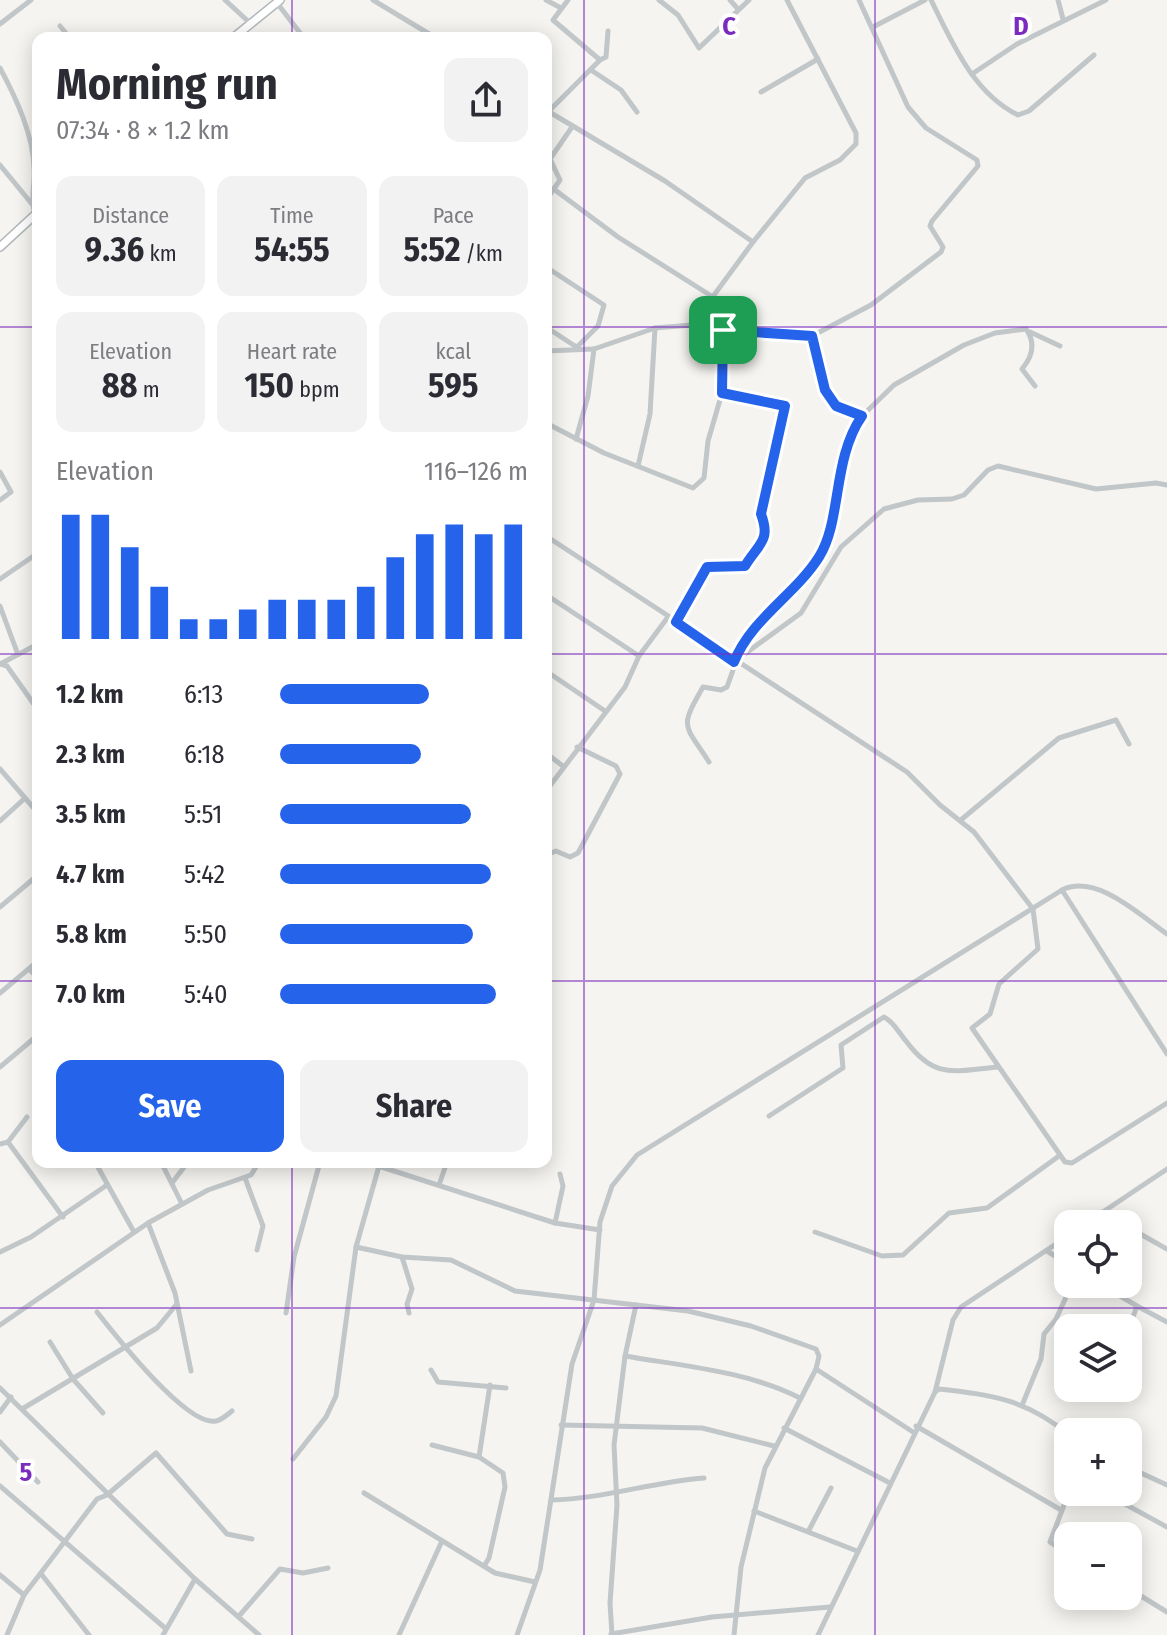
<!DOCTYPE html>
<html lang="en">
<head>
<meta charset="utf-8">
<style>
  body { margin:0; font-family:"Fira Sans Condensed",sans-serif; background:#f2f2f3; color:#2b2b33; height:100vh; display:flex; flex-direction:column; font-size:30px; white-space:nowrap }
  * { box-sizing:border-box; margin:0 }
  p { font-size:26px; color:#7c7c81 }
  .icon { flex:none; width:44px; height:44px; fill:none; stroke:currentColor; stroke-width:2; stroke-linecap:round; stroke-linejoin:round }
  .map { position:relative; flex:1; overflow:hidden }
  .panel { position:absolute; left:32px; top:32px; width:520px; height:1136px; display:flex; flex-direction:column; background:#fff; border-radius:16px; box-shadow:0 4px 20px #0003 }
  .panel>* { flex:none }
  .buttons { position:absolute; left:1054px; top:1210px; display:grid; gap:16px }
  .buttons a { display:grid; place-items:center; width:88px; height:88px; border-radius:16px; background:#fff; box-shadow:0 4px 20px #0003; font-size:40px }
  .pin { position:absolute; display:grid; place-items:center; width:68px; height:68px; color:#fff; margin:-34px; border-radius:16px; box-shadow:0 4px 12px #0006 }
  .round { display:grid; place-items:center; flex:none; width:84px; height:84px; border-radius:16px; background:#f2f2f3 }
  .head { display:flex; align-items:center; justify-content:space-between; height:136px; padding:0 24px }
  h1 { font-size:44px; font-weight:700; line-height:60px }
  .stats { display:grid; grid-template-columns:repeat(3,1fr); gap:12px; height:136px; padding:8px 24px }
  .stats div { display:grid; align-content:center; border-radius:16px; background:#f2f2f3; text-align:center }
  .stats b { font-size:34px; font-weight:700 }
  .stats small { font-size:22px; font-weight:400 }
  .stats p { font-size:22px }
  .chart { height:224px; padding:16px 24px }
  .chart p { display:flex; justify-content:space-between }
  .chart svg { width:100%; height:144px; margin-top:8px; stroke:#2563eb; stroke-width:6 }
  .button { display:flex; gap:16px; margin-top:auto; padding:16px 24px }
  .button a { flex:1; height:92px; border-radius:16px; background:#2563eb; color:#fff; font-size:32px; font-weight:700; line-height:92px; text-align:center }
  .button a+a { background:#f2f2f3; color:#2b2b33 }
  ul { padding:0 24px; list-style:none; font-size:26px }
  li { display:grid; grid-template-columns:128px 96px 1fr; align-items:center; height:60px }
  li i { height:20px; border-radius:10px; background:#2563eb }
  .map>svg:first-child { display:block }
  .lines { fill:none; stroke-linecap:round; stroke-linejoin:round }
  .major-casing { stroke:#b2b8bb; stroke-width:10 }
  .minor { stroke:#c1c6c9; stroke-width:5 }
  .major { stroke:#fff; stroke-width:7 }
  .route-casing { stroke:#fff; stroke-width:16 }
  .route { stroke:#2563eb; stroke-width:10 }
  .grid { fill:none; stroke:#7b2cbf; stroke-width:2; stroke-opacity:0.55 }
  .grid-label { font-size:26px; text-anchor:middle; font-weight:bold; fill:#7b2cbf; stroke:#fff; stroke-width:8; stroke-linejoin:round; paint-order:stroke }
</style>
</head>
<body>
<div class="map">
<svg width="1167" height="1635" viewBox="0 0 1167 1635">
  <rect width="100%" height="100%" fill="#f5f4f0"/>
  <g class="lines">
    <defs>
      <g id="major">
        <polyline points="233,38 280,0"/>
        <polyline points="0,247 38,212"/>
      </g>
    </defs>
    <!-- major casing -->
    <use href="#major" class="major-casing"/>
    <!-- minor -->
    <g class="minor">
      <polyline points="225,0 250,23"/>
      <polyline points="373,0 436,38"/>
      <polyline points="546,0 561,8"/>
      <polyline points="659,0 678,15 699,48 749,0"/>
      <polyline points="730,0 738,9"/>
      <path d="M 931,0 C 952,42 973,93 1018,115 L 1029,111 L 1094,55"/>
      <polyline points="1058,0 1063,19"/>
      <polyline points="277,3 304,38"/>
      <polyline points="0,24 31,0"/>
      <polyline points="60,26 70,38"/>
      <polyline points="873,27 925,0"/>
      <polyline points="600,60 606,57 608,31"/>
      <path d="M 0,68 C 16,98 34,136 34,170 C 35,186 30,199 35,215"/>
      <polyline points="591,70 621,90 637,112"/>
      <polyline points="972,74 1017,44 1106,0"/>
      <polyline points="761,92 818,59"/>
      <polyline points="546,110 665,181 753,242 692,325"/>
      <polyline points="548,112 600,60 553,20 568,0"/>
      <polyline points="0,165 32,204"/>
      <polyline points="555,190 618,237 713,297"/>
      <polyline points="546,200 560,180 550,159 572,127"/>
      <polyline points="753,242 805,178 840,160 856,144 856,133 787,0"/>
      <polyline points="546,267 604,305 598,326 577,347"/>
      <polyline points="546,327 578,348"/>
      <polyline points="1030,332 1060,346"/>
      <polyline points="812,336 871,305 941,252 943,247 930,226 932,221 978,166 977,160 926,128 908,107 859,0"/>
      <polyline points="546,351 594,349 655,328 692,325 812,336 825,390 836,406 862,416"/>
      <polyline points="546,423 604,453 693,488 704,478 708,441 722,393 723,331"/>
      <polyline points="576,439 588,396 594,349"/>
      <polyline points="638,466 650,414 655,328"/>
      <polyline points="0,472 11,492 0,500"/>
      <polyline points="546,536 907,772 940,805 974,832 1033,909 1038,949 999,984 990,1014 972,1028 1065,1162 1072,1163 1167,1103"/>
      <polyline points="0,579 38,553"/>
      <polyline points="546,599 548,596 639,656"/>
      <polyline points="0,606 17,652"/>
      <polyline points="676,622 707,567 745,566 767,532 761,514 785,406 722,393"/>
      <polyline points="735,661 801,613 841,547 884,509 918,500 952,499 964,495 988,470 998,466 1096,489 1156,483 1167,485"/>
      <polyline points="2,663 38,644"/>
      <polyline points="0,664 7,666 38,710"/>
      <polyline points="546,671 605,711"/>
      <polyline points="546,753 564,767"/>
      <path d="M 709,762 C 684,723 679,729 703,687 L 721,690 L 727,687 L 743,642 L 820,555 L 840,469 L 854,428 L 862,416 L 894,385 L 964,345 L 995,333 L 1026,329 C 1036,343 1033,356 1022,369 L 1035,386"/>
      <polyline points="0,769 38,813"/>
      <polyline points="546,791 625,687 639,656 668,617"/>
      <polyline points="962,819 1059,738 1116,720 1129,744"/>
      <polyline points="0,821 24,799"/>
      <polyline points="546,855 556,851 570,857 578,853 620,774 616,766 577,747"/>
      <path d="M 1062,890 C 1096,873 1140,915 1167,934"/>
      <polyline points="0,907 38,875"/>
      <polyline points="29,969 38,978"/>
      <polyline points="0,993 38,961"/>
      <polyline points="0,1067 38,1035"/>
      <path d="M 769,1116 L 843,1068 L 841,1045 L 884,1017 C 894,1022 899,1033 906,1041 C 935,1080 954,1071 998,1067"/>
      <polyline points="8,1142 63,1217"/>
      <polyline points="0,1144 8,1142 27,1117"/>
      <polyline points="95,1162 134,1232"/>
      <polyline points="161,1162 182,1204"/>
      <polyline points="366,1162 555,1223 600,1230"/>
      <polyline points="245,1178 263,1226 257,1250"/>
      <polyline points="172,1183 188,1162"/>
      <polyline points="439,1185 447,1162"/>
      <polyline points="1102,1212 1123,1224"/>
      <polyline points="148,1223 175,1293 191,1371"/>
      <polyline points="555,1223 563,1186 560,1174"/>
      <polyline points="1085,1224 1167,1169"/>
      <polyline points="1128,1227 1167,1249"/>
      <polyline points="815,1232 882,1256 903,1255 949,1213 987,1208 1059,1156"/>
      <polyline points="356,1247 402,1257 451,1260 515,1291 688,1311 751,1326 816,1349 819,1356 816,1369 765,1468 741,1567 734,1635"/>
      <polyline points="1047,1251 1068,1264"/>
      <polyline points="0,1252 31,1237 107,1185"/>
      <polyline points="402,1257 412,1289 407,1304 409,1313"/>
      <polyline points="1100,1284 1137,1306 1128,1331"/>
      <polyline points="1137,1306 1167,1322"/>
      <path d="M 97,1312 C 115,1335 187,1427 216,1421 C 222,1420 228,1414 232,1411"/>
      <polyline points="286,1313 294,1257 320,1162"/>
      <polyline points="0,1325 148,1223 208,1190 251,1175 259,1162"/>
      <polyline points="50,1342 73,1379 103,1413"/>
      <path d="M 625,1356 C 683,1366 747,1371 800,1398"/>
      <polyline points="816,1369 913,1432"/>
      <polyline points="431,1370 438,1382 506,1388"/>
      <polyline points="0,1388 195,1579 259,1635"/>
      <polyline points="935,1392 953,1320 961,1307 1068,1236"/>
      <polyline points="1023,1403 1041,1359 1044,1334 1056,1319 1072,1284"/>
      <polyline points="22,1409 157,1328 176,1305"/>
      <polyline points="0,1412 11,1397"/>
      <polyline points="561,1425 702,1428 774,1446"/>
      <polyline points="916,1426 1061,1510"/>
      <polyline points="784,1428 888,1482"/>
      <polyline points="0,1442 38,1482"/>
      <polyline points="432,1445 479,1457 503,1473 505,1487 489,1558 484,1566"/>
      <polyline points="479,1457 490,1385"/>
      <polyline points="293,1459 326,1417 336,1396 356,1247 379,1166"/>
      <polyline points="1128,1467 1167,1485"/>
      <polyline points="0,1486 165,1628"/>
      <polyline points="1103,1492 1167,1527"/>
      <polyline points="364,1493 495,1573 535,1582"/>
      <path d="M 551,1500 C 603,1499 652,1482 704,1478"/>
      <polyline points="754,1511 857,1551"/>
      <polyline points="809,1530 831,1488"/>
      <polyline points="1068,1553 1050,1542 1069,1492"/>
      <polyline points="0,1575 24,1595 97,1499 107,1495 156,1453 227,1534 252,1539"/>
      <polyline points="42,1575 89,1635"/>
      <polyline points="1128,1588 1167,1612"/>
      <polyline points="239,1616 280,1569 303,1573 328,1568"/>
      <polyline points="611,1634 712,1617 830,1607"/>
      <polyline points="7,1635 24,1595"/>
      <polyline points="163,1635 195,1579"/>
      <polyline points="399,1635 442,1541"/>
      <polyline points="517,1635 540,1570 572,1364 594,1300 600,1222 612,1186 637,1155 1062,890 1167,1054"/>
      <polyline points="612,1635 610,1603 617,1505 614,1445 625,1356 636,1305"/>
      <path d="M 818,1635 L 935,1392 L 939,1389 C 992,1395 1025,1399 1068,1434"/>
    </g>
    <!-- major -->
    <use href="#major" class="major"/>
  </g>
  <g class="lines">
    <defs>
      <path id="route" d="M 723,330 L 812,336 L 825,390 L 836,406 L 862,416 C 832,459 842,521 819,557 C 795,595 751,619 734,662 L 676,622 L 707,567 L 745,566 C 759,543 771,541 761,514 L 785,406 L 722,393 Z"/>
    </defs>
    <!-- route casing -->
    <use href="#route" class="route-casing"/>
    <!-- route -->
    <use href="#route" class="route"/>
  </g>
  <!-- grid -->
  <path class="grid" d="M 292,0 L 292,38M 584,0 L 584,1635M 875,0 L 875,1635M 0,327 L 38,327M 546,327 L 1167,327M 0,654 L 38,654M 546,654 L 1167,654M 0,981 L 38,981M 546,981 L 1167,981M 292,1162 L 292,1635M 0,1308 L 1167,1308"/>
  <g class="grid-label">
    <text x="729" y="35">C</text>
    <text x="1021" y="35">D</text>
    <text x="26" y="1481">5</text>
  </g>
</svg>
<div class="buttons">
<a><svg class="icon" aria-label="locate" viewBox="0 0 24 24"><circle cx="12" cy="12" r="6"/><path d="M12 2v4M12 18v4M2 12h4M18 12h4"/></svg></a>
<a><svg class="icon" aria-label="layers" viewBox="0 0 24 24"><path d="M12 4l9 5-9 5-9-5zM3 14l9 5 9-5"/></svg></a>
<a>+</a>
<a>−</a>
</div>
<div class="pin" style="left:723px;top:330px;background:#1e9e55"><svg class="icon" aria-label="arrive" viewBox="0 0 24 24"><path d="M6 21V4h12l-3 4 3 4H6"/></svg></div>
<section class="panel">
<div class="head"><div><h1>Morning run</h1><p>07:34 · 8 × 1.2 km</p></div><a class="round"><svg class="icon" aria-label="share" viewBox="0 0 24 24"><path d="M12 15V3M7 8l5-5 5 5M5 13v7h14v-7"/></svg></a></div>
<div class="stats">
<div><p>Distance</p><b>9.36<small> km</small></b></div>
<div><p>Time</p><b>54:55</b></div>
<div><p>Pace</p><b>5:52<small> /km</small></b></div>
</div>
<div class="stats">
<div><p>Elevation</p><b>88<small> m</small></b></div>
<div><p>Heart rate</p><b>150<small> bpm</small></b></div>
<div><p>kcal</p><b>595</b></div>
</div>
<div class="chart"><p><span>Elevation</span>116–126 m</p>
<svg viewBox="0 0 160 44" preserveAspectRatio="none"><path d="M5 44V6M15 44V6M25 44V16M35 44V28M45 44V38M55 44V38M65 44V35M75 44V32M85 44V32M95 44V32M105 44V28M115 44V19M125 44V12M135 44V9M145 44V12M155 44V9"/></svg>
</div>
<ul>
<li><b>1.2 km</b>6:13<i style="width:60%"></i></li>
<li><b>2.3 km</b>6:18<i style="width:57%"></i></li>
<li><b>3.5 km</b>5:51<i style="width:77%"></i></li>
<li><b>4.7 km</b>5:42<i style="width:85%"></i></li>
<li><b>5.8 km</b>5:50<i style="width:78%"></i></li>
<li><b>7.0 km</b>5:40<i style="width:87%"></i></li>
</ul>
<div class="button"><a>Save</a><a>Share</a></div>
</section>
</div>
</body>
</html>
